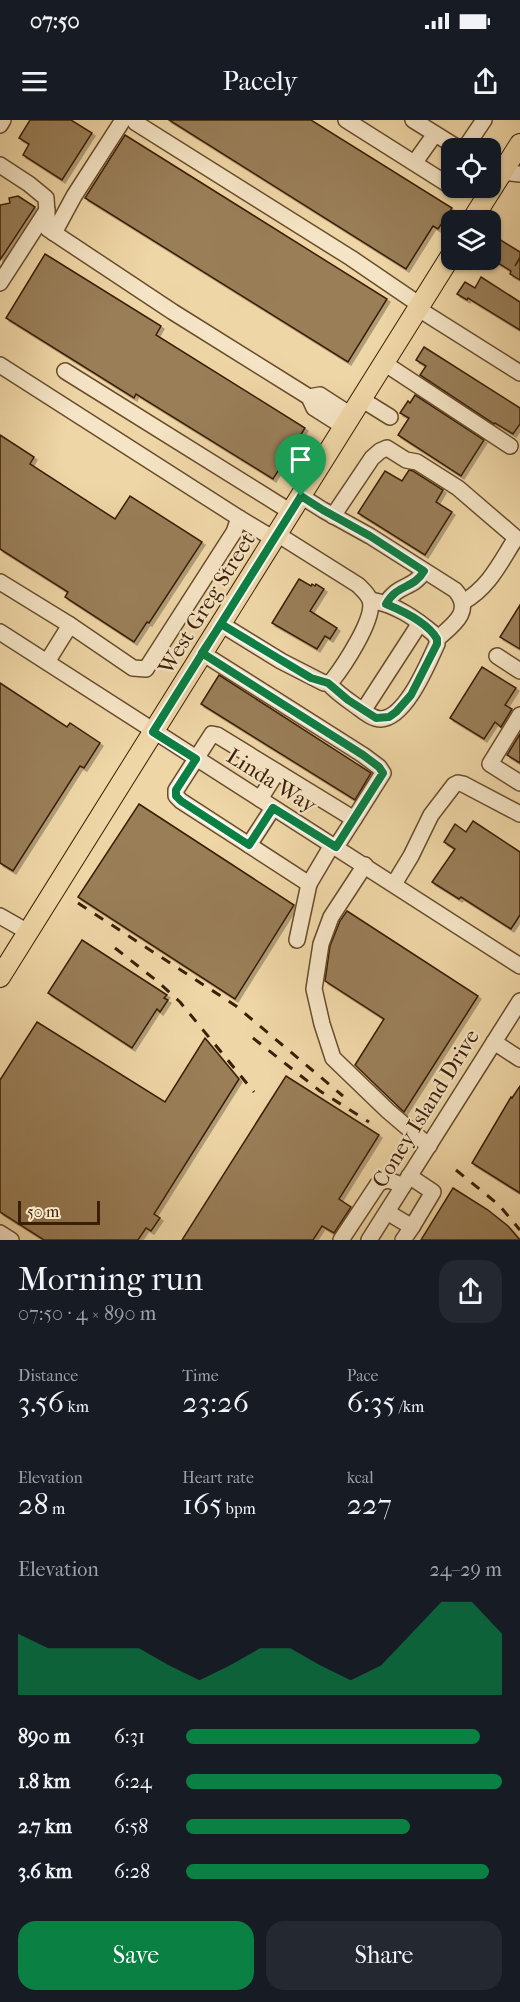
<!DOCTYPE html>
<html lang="en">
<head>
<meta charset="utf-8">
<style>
  body { margin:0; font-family:"IM FELL French Canon",serif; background:#242831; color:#f1f3f6; height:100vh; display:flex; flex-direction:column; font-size:22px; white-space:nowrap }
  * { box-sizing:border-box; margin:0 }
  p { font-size:20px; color:#9ea1a6 }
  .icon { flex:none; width:33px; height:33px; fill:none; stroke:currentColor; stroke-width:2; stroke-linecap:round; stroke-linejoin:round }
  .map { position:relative; height:1120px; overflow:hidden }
  .details { display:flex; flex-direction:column; background:#171b24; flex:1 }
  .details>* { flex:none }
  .buttons { position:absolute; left:441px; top:18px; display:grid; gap:12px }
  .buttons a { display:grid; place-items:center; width:60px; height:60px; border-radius:12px; background:#171b24; box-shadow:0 2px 4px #0004; font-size:30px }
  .scale { position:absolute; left:18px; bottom:15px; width:82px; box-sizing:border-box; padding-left:6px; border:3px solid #3b1f05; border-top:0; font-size:16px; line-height:21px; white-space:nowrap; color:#3b1f05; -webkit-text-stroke:4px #f5e4c5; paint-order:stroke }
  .pin { position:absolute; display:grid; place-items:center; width:51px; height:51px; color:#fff; margin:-62px -26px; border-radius:50% 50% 50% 0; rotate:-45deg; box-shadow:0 0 6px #0007 }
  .pin .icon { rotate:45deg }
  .round { display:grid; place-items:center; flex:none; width:63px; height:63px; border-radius:18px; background:#242831 }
  .summary { display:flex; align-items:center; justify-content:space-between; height:102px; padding:0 18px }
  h1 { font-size:33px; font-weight:600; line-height:45px }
  .figures { display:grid; grid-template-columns:repeat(3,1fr); gap:9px; height:102px; padding:6px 18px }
  .figures div { display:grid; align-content:center }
  .figures b { font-size:30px; font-weight:600 }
  .figures small { font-size:16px; font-weight:400 }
  .figures p { font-size:16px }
  .chart { height:168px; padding:12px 18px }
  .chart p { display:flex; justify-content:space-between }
  .chart svg { width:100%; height:108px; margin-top:6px; fill:#0b8043; opacity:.7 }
  .button { display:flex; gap:12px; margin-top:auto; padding:12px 18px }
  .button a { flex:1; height:69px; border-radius:18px; background:#0b8043; color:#fff; font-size:24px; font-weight:600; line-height:69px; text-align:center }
  .button a+a { background:#242831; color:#f1f3f6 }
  ul { padding:0 18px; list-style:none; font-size:20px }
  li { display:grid; grid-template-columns:96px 72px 1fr; align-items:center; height:45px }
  li i { height:15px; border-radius:8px; background:#0b8043 }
  .status { display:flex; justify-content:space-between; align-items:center; height:42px; padding:0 30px; background:#171b24; direction:ltr }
  .status svg { height:16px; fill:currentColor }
  header { display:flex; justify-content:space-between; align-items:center; height:78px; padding:0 18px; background:#171b24; font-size:27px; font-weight:600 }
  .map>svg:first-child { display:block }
  .building { fill:#997e59; stroke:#3b1f05; stroke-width:1.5; filter:url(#shadow) }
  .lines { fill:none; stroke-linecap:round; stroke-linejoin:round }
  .minor-casing { stroke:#684d2d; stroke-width:18 }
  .major-casing { stroke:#3b1f05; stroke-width:22 }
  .minor { stroke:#f5e4c5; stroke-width:15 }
  .major { stroke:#efd6a6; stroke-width:20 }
  .rail { stroke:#3b1f05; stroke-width:3; stroke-dasharray:10 10; stroke-linecap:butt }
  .route-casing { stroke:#fff; stroke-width:12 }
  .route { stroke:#0b8043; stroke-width:8 }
  .labels { text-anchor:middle; stroke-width:4.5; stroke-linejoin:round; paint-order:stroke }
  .street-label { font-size:22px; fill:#3b1f05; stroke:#f5e4c5 }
</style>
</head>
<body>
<div class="status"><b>07:50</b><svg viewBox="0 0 49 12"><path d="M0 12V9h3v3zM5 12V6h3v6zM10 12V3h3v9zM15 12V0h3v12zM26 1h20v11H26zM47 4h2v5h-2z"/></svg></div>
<header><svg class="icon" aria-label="menu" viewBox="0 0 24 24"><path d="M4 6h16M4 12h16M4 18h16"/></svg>Pacely<svg class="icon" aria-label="share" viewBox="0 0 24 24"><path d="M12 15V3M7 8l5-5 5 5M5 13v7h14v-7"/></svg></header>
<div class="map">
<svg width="520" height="1120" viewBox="0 0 520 1120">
  <defs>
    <filter id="shadow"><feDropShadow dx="3" dy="3" stdDeviation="0" flood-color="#0004"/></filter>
  </defs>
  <rect width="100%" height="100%" fill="#efd6a6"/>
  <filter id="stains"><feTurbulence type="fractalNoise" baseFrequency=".00333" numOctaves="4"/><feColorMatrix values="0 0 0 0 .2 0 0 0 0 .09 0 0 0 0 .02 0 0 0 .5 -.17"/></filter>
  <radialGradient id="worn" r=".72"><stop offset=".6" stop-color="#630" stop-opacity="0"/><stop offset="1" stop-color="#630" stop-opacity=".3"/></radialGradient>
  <!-- building -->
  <g class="building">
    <polygon points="30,0 71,0 92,13 62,60 23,35 29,24 19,18"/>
    <polygon points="169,0 311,0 452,88 438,109 433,106 406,149"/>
    <polygon points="125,15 387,179 348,242 85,78"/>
    <polygon points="18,76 35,87 0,140 0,85 10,83 9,78"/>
    <polygon points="494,116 520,132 520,137 515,146 520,138 520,160 510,154 511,151 490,138 490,121"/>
    <polygon points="45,134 161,206 156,215 305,308 273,359 136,274 134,278 6,198"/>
    <polygon points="481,157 520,182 520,210 468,178 467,180 457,174 465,162 475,168"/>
    <polygon points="424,227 520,288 520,304 513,314 495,303 494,304 420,255 426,246 416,240"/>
    <polygon points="415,275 484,320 461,356 398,315 409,298 400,293 408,281 410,283"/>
    <polygon points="0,315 34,337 30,344 115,399 130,376 202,422 149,503 147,502 134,522 65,477 68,472 0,429"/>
    <polygon points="409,350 413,351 443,370 436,382 452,392 425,435 358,393 385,351 402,361"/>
    <polygon points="299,459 311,466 312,464 315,466 316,464 324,469 310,491 337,508 330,519 325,516 317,529 272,503"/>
    <polygon points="520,485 520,529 500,517"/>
    <polygon points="482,547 516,568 505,585 512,589 501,607 495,602 484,619 450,598"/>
    <polygon points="219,555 371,653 355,680 201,584"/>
    <polygon points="0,563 67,607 70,603 100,623 84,648 80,646 13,751 0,743"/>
    <polygon points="520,614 520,643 507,635"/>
    <polygon points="139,684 294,785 235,879 78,777"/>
    <polygon points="473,701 520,732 520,795 511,809 461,777 459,779 432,762 455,729 444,722 455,704 466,712"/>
    <polygon points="347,791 478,876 404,992 355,945 384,899 325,861 330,826 340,801"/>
    <polygon points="82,820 167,875 164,878 168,880 160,892 157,889 132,928 48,873"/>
    <polygon points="37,902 165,982 205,918 239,959 154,1094 160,1098 151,1111 146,1108 138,1120 44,1120 0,1092 0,960"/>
    <polygon points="286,956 379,1015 339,1079 351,1087 334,1113 322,1106 313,1120 182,1120"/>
    <polygon points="520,966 520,1073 472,1043 511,977 512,978"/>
    <polygon points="453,1068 488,1090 508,1106 520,1120 421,1120"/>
  </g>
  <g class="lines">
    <defs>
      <g id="minor">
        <polyline points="134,0 136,3 351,138 420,185"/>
        <polyline points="346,0 452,67"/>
        <polyline points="413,0 458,28"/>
        <polyline points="0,5 3,0"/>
        <polyline points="465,28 484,0"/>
        <polyline points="415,42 435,14"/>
        <polyline points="0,45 29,64 46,78 48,109 173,192 309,277 314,288 344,307"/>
        <polyline points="490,48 503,52 520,54"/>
        <polyline points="54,113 74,76 123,0"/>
        <polyline points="0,163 47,90"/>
        <polyline points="417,188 520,253"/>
        <polyline points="384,243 510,326"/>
        <polyline points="0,245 239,398 234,412 146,549 133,548 70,505 0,462"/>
        <polyline points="65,251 291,392"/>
        <polyline points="309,277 320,275 351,295"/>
        <polyline points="361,279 390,297"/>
        <path d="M 301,376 L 323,390 L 370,416 L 455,470 C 474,491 453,505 437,519"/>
        <path d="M 333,396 L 372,338 L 380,331 L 387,328 L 406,340 L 417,342 L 458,368 L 515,417 L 514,421 C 499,445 488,468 463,482"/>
        <polyline points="239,398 274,419"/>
        <path d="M 386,484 C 398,463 413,470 424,451"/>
        <path d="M 221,504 L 281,541 L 324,563 L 331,562 C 343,547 376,498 370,480 C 368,474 362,469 358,465 L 277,414"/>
        <path d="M 0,512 C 173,624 347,734 520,846"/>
        <polyline points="202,533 363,635 379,647 383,653 354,699 217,615 212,614 176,670 176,676 181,681 309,764 297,820"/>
        <polyline points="497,536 520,551"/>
        <polyline points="47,542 70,505"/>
        <path d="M 328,563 C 336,572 346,579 356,586 C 363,591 372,599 381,599 C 406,598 428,543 437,524 L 437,519 L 434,514 C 415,498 395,484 370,480"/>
        <polyline points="363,591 420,503"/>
        <polyline points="520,595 490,644 520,663"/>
        <polyline points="260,679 277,652"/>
        <polyline points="249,725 273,688"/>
        <polyline points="336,727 354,699"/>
        <polyline points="365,745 331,797 321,824 314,869 322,904 333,938 388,991 429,1026"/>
        <polyline points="309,764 332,725"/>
        <polyline points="394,764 411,736 431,695 454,665 458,663 463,664 520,694"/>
        <polyline points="0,796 28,812"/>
        <polyline points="494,922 520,939"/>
        <polyline points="387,1092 412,1107 433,1072 409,1056"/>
        <polyline points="0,1113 11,1120"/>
        <path d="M 341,1120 L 378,1064 C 387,1057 394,1062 403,1066"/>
        <polyline points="369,1120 520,881"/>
        <polyline points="403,1120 412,1107"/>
      </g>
      <g id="major">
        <polyline points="472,100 520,24"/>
        <polyline points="0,857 452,134"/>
      </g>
    </defs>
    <!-- minor casing -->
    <use href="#minor" class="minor-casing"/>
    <!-- major casing -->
    <use href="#major" class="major-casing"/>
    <!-- minor -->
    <use href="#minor" class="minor"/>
    <!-- major -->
    <use href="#major" class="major"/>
    <!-- rail -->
    <g class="rail">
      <polyline points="78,783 236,886 343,976"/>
      <polyline points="115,828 157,861 180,882 254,972"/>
      <polyline points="253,918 320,971 369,1002"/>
      <polyline points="456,1050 499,1085 520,1110"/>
    </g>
  </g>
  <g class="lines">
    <defs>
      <path id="route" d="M 301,376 L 291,392 L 153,612 L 196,639 L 176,670 L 176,676 L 181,681 L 249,725 L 273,688 L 336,727 L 383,653 L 379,647 L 363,635 L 202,533 L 221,504 L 311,558 L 328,563 L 348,580 L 376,598 L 389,597 L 396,592 L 411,575 L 437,524 L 437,519 C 428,503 403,491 386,484 C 398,463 413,470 424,451 L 370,416 L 323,390 L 301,376"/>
    </defs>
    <!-- route casing -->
    <use href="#route" class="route-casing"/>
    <!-- route -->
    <use href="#route" class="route"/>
  </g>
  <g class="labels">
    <!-- street labels -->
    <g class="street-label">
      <text transform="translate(206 483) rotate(-58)" y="8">West Greg Street</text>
      <text transform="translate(272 660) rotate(32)" y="8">Linda Way</text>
      <text transform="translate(425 988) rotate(-58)" y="8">Coney Island Drive</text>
    </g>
  </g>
  <rect width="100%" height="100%" filter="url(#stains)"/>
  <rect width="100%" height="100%" fill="url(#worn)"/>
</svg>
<div class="buttons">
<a><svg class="icon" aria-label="locate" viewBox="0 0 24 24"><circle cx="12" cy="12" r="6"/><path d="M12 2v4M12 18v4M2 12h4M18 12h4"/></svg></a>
<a><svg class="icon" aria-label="layers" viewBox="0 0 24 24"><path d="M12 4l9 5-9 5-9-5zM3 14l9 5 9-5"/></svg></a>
</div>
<div class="scale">50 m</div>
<div class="pin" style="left:301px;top:376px;background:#1e9e55"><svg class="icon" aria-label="arrive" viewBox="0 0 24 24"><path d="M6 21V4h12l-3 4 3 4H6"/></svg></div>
</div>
<section class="details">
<div class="summary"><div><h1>Morning run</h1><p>07:50 · 4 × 890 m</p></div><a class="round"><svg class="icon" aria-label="share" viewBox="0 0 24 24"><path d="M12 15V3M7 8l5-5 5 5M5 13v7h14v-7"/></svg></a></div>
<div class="figures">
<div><p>Distance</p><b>3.56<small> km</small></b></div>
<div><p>Time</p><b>23:26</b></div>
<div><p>Pace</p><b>6:35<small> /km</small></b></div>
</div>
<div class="figures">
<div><p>Elevation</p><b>28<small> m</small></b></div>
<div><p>Heart rate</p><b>165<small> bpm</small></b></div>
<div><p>kcal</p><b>227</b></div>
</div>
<div class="chart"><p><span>Elevation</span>24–29 m</p>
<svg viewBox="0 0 160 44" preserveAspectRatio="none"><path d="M0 44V19L10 25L20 25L30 25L40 25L50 32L60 38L70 32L80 25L90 25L100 32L110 38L120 32L130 19L140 6L150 6L160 19V44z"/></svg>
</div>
<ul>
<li><b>890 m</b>6:31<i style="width:93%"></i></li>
<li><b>1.8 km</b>6:24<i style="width:100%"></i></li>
<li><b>2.7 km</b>6:58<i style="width:71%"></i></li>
<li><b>3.6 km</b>6:28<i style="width:96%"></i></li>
</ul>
<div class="button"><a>Save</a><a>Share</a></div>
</section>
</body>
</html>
